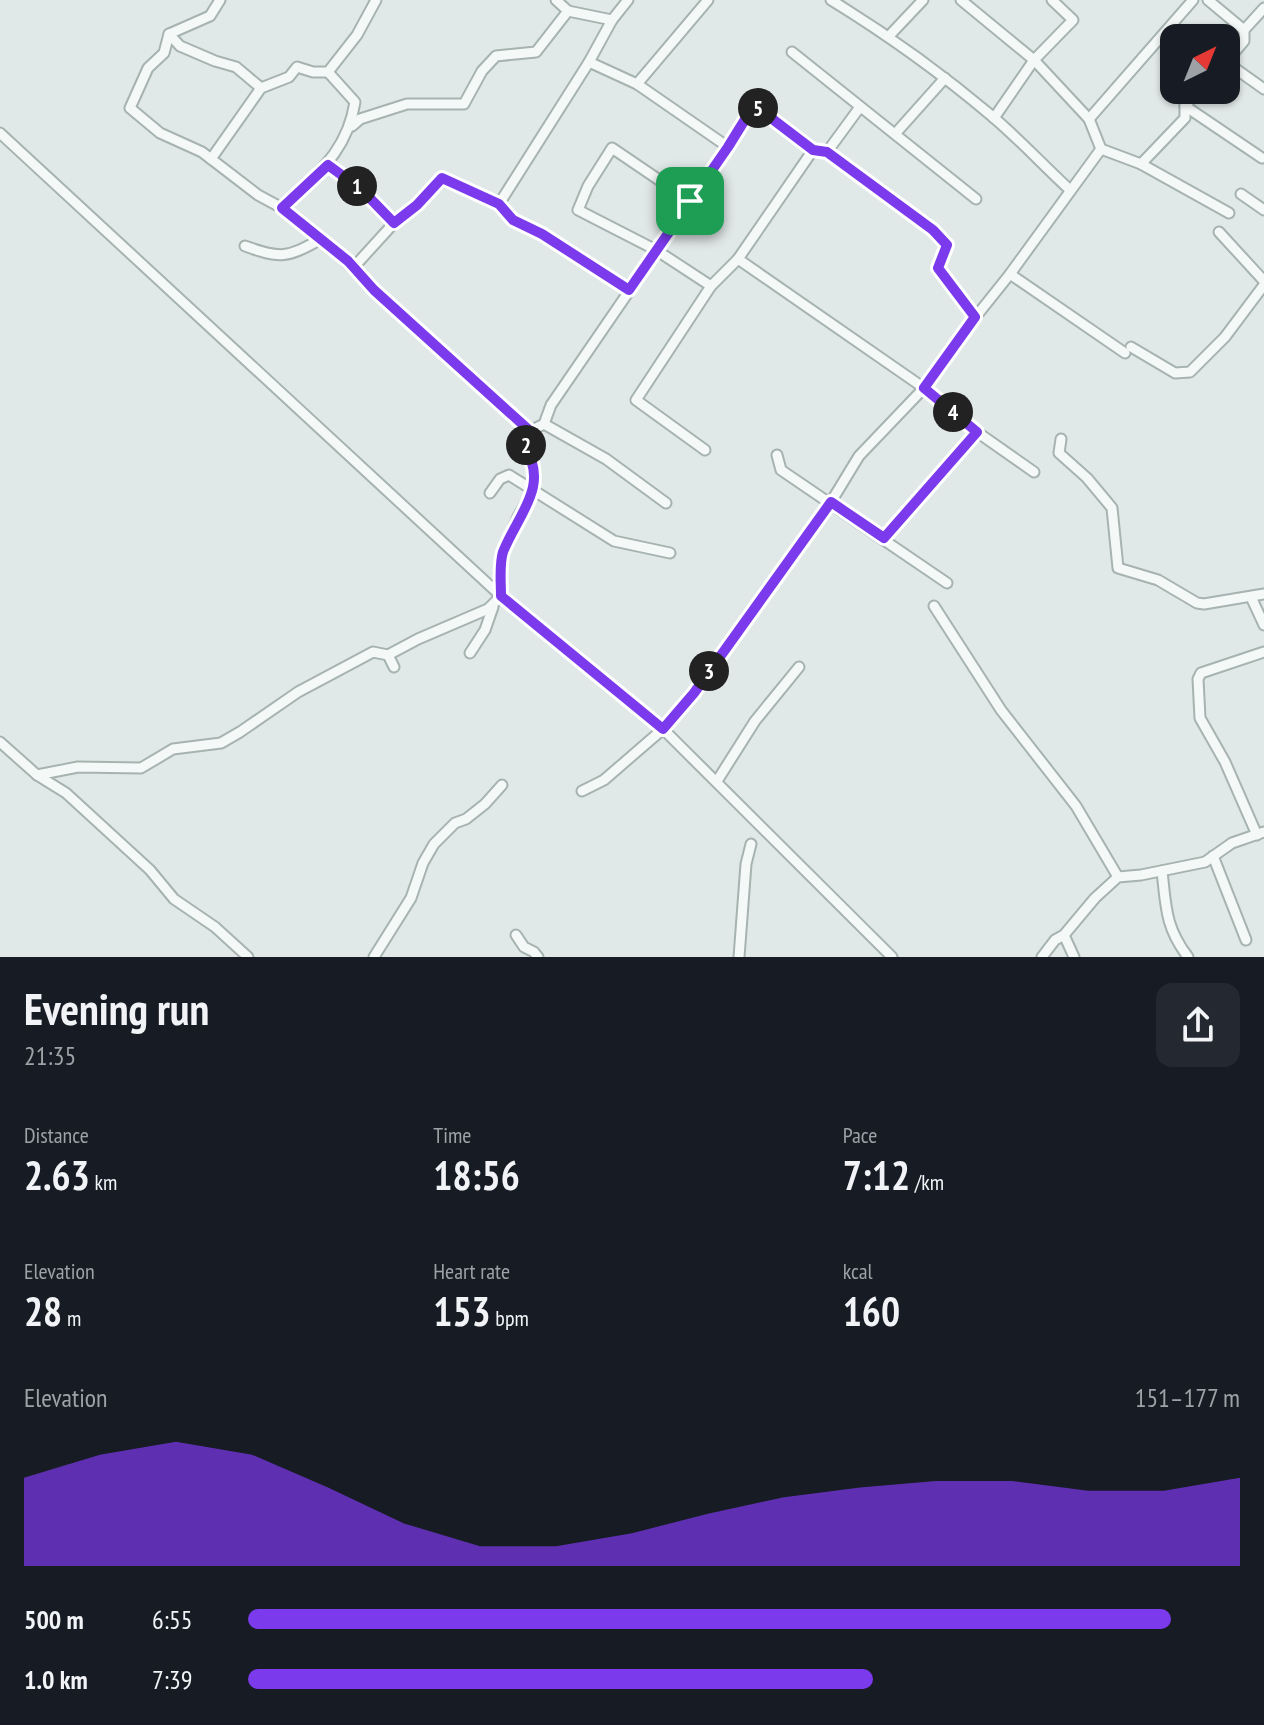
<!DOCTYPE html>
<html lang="en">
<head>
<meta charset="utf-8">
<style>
  body { margin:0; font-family:"PT Sans Narrow",sans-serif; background:#242831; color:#f1f3f6; height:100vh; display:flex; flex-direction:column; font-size:30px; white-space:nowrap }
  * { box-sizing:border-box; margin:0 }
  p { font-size:26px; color:#9ea1a6 }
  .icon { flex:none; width:44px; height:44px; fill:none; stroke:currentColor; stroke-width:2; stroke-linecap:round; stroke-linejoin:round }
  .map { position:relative; height:957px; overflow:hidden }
  .panel { display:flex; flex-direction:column; background:#171b24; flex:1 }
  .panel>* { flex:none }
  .needle { width:52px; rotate:43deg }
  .fabs { position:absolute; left:1160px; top:24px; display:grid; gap:16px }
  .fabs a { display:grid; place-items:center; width:80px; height:80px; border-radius:16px; background:#171b24; box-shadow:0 2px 6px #0004; font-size:40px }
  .pin { position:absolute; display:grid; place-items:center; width:68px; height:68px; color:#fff; margin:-34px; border-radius:16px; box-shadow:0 4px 12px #0006 }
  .km { position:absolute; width:40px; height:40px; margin:-20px; border-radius:50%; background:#222; color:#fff; font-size:22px; line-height:40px; text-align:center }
  .round { display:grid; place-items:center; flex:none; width:84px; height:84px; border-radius:16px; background:#242831 }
  .summary { display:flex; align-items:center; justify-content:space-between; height:136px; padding:0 24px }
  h1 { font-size:44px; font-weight:800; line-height:60px }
  .metrics { display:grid; grid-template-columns:repeat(3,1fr); gap:12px; height:136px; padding:8px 24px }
  .metrics div { display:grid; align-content:center }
  .metrics b { font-size:40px; font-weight:800 }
  .metrics small { font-size:22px; font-weight:400 }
  .metrics p { font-size:22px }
  .chart { height:224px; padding:16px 24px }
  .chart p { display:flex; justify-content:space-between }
  .chart svg { width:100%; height:144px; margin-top:8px; fill:#7c3aed; opacity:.7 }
  ul { padding:0 24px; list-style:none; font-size:26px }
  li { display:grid; grid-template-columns:128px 96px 1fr; align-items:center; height:60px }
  li i { height:20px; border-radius:10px; background:#7c3aed }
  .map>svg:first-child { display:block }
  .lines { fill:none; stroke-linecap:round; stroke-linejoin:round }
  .minor-casing { stroke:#a6b3b1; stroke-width:13 }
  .minor { stroke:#f4f8f7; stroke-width:9 }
  .route-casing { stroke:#fff; stroke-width:16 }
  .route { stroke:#7c3aed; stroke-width:10 }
</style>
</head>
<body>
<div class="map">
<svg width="1264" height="957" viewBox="0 0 1264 957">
  <rect width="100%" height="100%" fill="#e1e9e8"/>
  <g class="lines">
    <defs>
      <g id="minor">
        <polyline points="220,0 210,16 169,34 164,53 148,68 130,108 160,133 202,152 258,195 282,208 335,250 374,290 530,431"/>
        <polyline points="556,0 568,11 612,20"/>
        <path d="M 831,0 C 888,35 942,74 993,117 C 1020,140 1044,166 1070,190"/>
        <polyline points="961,0 1034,60 1089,119 1101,149 1141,164 1229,213"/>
        <polyline points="1208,0 1244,30"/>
        <polyline points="169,34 180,46 215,61 236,67 261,88"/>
        <polyline points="889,36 923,0"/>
        <polyline points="792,52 976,199"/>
        <polyline points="589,62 637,84 728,147"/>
        <polyline points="1226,62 1244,41 1244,30 1264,8"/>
        <polyline points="1226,62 1264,89"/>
        <polyline points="637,84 708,0"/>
        <polyline points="1185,106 1262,158"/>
        <polyline points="994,118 1034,60 1073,20 1052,0"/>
        <polyline points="1089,119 1193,0"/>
        <polyline points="352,126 360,119 407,104 464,104 482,71 496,56 536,52 568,11"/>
        <polyline points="0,133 501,596 663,729 892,957"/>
        <polyline points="895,134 945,78"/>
        <polyline points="827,152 860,107"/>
        <polyline points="211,159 261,88 289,77 297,67 313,72 328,72 357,35 376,0"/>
        <polyline points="1141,164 1185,118 1185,106 1199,90"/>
        <polyline points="328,165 362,190 394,223"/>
        <polyline points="1241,194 1264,210"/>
        <polyline points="690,201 612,148 588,186 578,210 656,250 711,286 738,259 924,388 977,432 1034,472"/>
        <polyline points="499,204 589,62 612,20 628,0"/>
        <path d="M 282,208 C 316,174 347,153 355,102 L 328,72"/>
        <polyline points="1219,232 1264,281"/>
        <path d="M 245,246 C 281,259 287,258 321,239"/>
        <polyline points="738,259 813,150"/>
        <polyline points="353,268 394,223 417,205 442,178 499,204 513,220 542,234 629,290"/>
        <polyline points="1010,274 1125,353"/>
        <polyline points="1131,347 1175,373 1190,372 1225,337 1264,285"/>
        <polyline points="544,424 606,459 666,503"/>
        <polyline points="1061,439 1059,453 1087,478 1112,508 1118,568 1158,580 1197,603 1204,604 1264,594"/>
        <polyline points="705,450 636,400 711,286"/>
        <polyline points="777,455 781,470 947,583"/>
        <polyline points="490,493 500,479 509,475 614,541 670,553"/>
        <polyline points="884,538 977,432"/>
        <polyline points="1251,597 1264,625"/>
        <polyline points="934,606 1001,710 1076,806 1118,877"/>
        <polyline points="470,653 485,630 493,607"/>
        <path d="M 388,655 L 418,639 L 488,609 L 501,596 C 501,583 499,565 503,552 C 508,541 513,528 518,517 C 532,491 545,478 525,448 L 530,431 L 544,424 L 551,405 L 728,147 L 754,105 L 813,150 L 827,152 L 933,230 L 947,245 L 938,268 L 975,317"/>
        <polyline points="0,742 37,775 66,793 150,870 174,899 215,927 248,957"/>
        <polyline points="37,775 78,767 141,768 173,749 221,743 240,732 298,692 373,652 388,655 394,667"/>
        <polyline points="717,781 755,721 799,667"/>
        <polyline points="582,791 604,780 663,729 694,693 831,502 859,456 924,388 943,364 950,349 1010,274 1101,149"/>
        <polyline points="1257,835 1225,762 1200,718 1198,679 1201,673 1264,652"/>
        <polyline points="1213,856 1246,940"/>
        <path d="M 1162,871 C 1166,906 1165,927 1188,957"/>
        <polyline points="516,935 524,947 534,952 538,957"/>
        <polyline points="1064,935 1074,957"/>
        <polyline points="374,957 411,898 423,863 434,844 455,823 466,819 485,804 502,785"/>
        <polyline points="739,957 746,864 751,844"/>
        <polyline points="1042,957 1055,940 1064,935 1095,898 1118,877 1141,875 1205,862 1232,843 1264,832"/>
      </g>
    </defs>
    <!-- minor casing -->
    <use href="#minor" class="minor-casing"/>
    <!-- minor -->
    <use href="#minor" class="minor"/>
  </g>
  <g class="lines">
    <defs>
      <path id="route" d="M 754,105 L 813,150 L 827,152 L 933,230 L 947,245 L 938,268 L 975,317 L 924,388 L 977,432 L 884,538 L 831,502 L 694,693 L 663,729 L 501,596 C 501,582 499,565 503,552 C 517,516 550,486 525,448 L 530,431 L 374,290 L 348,261 L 282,208 L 328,165 L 362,190 L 394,223 L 417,205 L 442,178 L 499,204 L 513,220 L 542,234 L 629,290 L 728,147 Z"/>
    </defs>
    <!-- route casing -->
    <use href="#route" class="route-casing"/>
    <!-- route -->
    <use href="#route" class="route"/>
  </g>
</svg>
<div class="fabs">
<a><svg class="needle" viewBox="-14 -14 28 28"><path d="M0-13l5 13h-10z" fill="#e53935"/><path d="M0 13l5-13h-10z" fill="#9ea1a6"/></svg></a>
</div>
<div class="pin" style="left:690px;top:201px;background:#1e9e55"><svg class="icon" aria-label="arrive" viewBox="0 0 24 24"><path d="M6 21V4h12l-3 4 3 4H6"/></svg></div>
<b class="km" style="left:357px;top:186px">1</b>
<b class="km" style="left:526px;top:445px">2</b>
<b class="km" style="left:709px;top:671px">3</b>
<b class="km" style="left:953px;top:412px">4</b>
<b class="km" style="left:758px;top:108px">5</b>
</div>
<section class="panel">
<div class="summary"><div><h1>Evening run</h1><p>21:35</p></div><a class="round"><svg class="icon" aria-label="share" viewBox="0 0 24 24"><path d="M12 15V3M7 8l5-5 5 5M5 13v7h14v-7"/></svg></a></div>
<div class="metrics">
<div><p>Distance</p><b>2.63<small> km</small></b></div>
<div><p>Time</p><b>18:56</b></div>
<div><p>Pace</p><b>7:12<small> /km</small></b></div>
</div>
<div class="metrics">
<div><p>Elevation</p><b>28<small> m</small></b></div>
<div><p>Heart rate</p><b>153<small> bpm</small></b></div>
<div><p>kcal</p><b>160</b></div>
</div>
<div class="chart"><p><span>Elevation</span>151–177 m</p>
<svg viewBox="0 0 160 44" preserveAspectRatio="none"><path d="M0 44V17L10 10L20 6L30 10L40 20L50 31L60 38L70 38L80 34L90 28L100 23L110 20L120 18L130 18L140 21L150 21L160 17V44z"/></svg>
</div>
<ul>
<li><b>500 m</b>6:55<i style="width:93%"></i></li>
<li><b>1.0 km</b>7:39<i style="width:63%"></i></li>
</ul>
</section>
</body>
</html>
